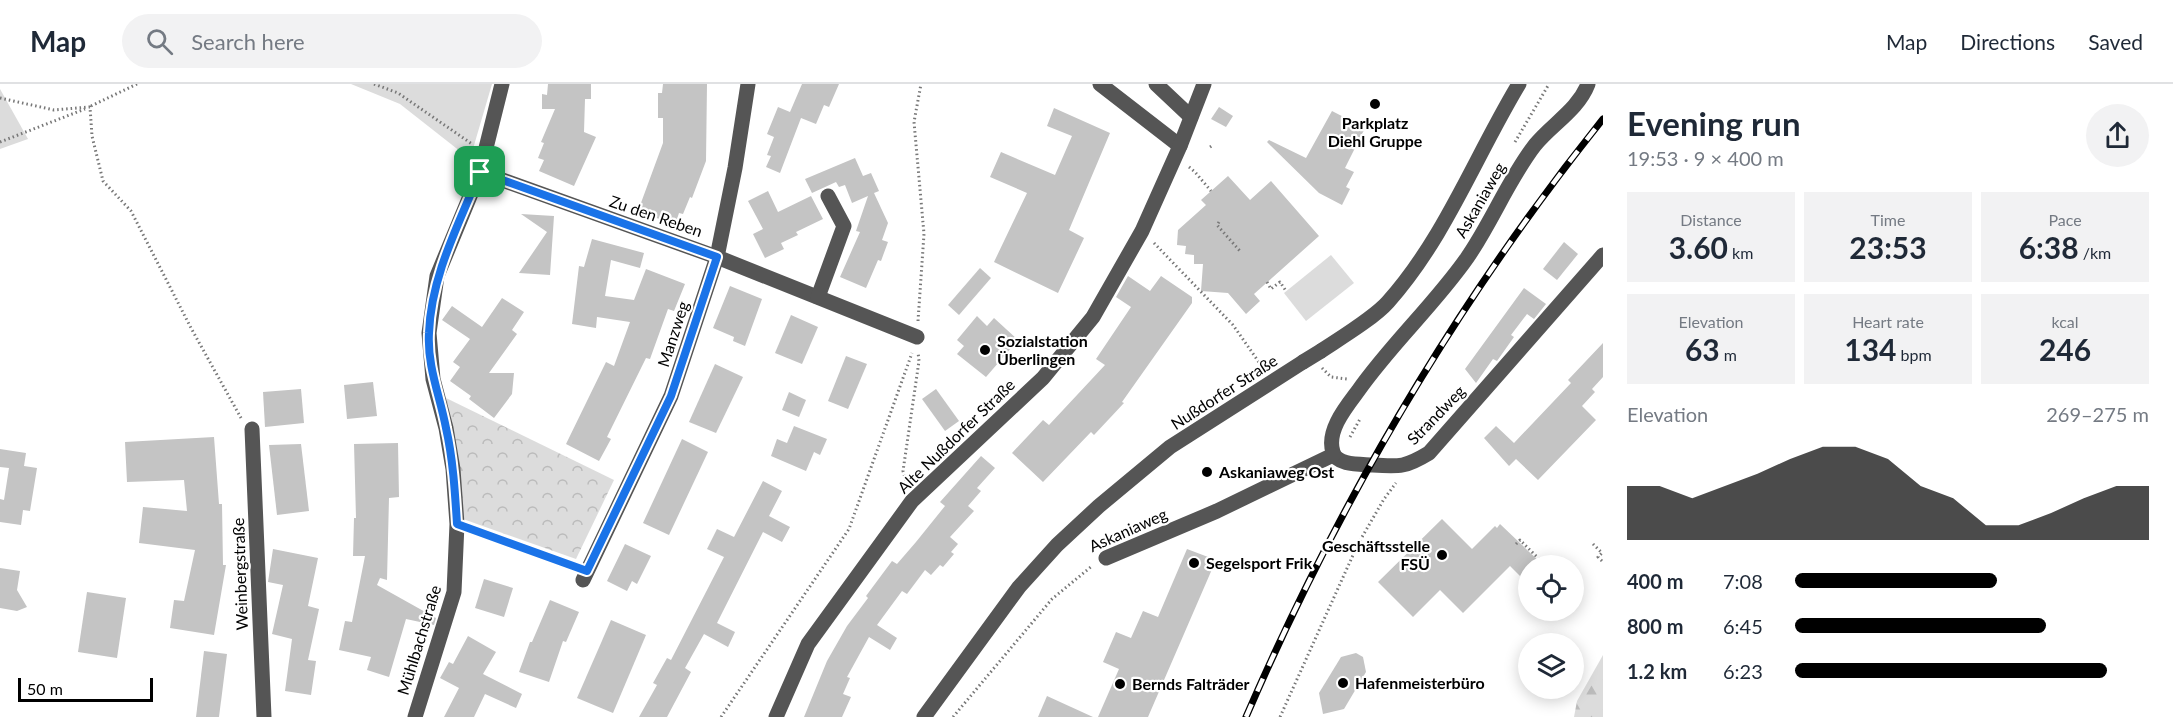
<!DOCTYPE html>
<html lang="en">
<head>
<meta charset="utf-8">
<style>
  body { margin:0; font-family:Lato,sans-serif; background:#f2f2f3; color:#1f2937; height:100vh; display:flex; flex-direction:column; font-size:22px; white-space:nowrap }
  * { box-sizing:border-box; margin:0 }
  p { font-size:20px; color:#747a83 }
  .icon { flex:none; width:33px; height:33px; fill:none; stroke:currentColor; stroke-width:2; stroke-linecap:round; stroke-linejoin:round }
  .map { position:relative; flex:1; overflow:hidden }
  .panel { display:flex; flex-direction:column; background:#fff; width:570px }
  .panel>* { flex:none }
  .controls { position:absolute; left:1518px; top:471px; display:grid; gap:12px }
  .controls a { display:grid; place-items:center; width:66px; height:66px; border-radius:50%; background:#fff; box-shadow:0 3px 15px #0003; font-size:30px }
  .scale { position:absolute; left:18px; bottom:15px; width:135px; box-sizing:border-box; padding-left:6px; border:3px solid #000; border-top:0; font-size:16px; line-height:21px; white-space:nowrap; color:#000; -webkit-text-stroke:4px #fff; paint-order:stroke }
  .pin { position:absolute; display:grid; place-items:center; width:51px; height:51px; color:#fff; margin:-26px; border-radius:12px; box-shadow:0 3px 9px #0006 }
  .round { display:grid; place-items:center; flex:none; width:63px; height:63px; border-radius:32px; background:#f2f2f3 }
  .overview { display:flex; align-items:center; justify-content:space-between; height:102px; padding:0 24px }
  h1 { font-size:33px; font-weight:700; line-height:45px }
  .metrics { display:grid; grid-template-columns:repeat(3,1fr); gap:9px; height:102px; padding:6px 24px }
  .metrics div { display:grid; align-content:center; border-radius:0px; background:#f2f2f3; text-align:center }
  .metrics b { font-size:30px; font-weight:700 }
  .metrics small { font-size:16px; font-weight:400 }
  .metrics p { font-size:16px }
  .chart { height:168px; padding:12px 24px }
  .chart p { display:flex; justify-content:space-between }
  .chart svg { width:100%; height:108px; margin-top:6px; fill:#000; opacity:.7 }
  ul { padding:0 24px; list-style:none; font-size:20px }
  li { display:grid; grid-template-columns:96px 72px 1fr; align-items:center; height:45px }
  li i { height:15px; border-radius:8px; background:#000 }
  header { display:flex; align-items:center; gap:36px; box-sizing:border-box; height:84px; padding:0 30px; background:#fff; border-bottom:2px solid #e0e1e3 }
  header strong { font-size:28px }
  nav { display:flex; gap:33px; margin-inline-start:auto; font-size:21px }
  .search { width:420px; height:54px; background:#f2f2f3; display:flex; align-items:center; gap:15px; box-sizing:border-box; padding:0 21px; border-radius:33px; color:#747a83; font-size:22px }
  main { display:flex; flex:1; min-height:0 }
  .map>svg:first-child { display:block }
  .green { fill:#dcdcdc }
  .forest { fill:url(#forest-firs) }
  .park { fill:url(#park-crowns) }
  .building { fill:#c4c4c4 }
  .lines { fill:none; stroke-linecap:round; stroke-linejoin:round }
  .path { stroke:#777; stroke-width:3; stroke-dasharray:1.5 3; stroke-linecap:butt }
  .minor { stroke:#555; stroke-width:15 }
  .rail-casing { stroke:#000; stroke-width:7 }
  .rail { stroke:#fff; stroke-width:4.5; stroke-dasharray:14; stroke-linecap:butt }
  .minor-bridge { stroke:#555; stroke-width:15 }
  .route-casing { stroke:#fff; stroke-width:12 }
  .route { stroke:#1a73e8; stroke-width:8 }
  .poi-dot { fill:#000; stroke:#fff; stroke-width:2 }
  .labels { text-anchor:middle; stroke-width:4.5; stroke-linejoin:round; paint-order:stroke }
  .poi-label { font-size:16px; font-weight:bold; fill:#000; stroke:#fff; text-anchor:start }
  .street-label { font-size:16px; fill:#000; stroke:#fff }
</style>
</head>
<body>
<header>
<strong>Map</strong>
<div class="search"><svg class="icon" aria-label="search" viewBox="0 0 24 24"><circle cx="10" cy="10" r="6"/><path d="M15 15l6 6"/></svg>Search here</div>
<nav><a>Map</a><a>Directions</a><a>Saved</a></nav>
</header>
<main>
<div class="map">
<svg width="1603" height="633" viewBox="0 0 1603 633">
  <defs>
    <pattern id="forest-firs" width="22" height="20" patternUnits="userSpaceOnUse" patternTransform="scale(1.5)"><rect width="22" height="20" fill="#dcdcdc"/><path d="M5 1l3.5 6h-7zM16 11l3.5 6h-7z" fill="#bbb"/></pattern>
    <pattern id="park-crowns" width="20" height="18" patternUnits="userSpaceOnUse" patternTransform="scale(1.5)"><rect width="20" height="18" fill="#dcdcdc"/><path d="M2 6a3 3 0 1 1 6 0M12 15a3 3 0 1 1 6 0" fill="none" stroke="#bbb"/></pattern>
  </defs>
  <rect width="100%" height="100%" fill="#fff"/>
  <!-- green -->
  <g class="green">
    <polygon points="351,0 492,0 470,75 400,20"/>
    <polygon points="0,5 28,55 0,65"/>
    <polygon points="1331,171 1354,199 1306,237 1284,209"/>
  </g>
  <!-- forest -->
  <polygon class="forest" points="1603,571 1603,633 1574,633 1577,617"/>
  <!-- park -->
  <polygon class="park" points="446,314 614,396 576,475 463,435"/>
  <!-- building -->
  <g class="building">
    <polygon points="548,0 591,0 591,15 585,15 584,48 596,53 574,102 539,87 544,76 538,74 544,59 541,58 555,25 542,25 542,10 547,11"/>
    <polygon points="663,0 707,0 706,77 692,114 690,113 683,130 679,129 675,141 638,127 663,59 663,34 658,34 658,9 662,9"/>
    <polygon points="802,0 839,0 829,23 824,21 816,40 801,34 780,89 766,83 771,72 767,71 774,53 767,50 778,23 790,28"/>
    <polygon points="1219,23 1233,32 1226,43 1211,35"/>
    <polygon points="1054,24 1110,49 1069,146 1084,154 1058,209 994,178 1027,109 990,93 1001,68 1055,91 1072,52 1047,42"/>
    <polygon points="1332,27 1365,44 1345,84 1354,88 1346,103 1350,105 1342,121 1319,109 1267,58 1269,56 1306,74"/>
    <polygon points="855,74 863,92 871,89 879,107 874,109 888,139 882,156 888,158 881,177 878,176 866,204 840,193 860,148 856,147 868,112 852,119 845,101 839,103 836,98 812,109 805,95"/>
    <polygon points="1228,92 1250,116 1271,97 1319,152 1254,210 1260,217 1246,230 1228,209 1201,207 1203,180 1194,180 1194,171 1185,170 1186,162 1177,161 1178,146 1206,121 1201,116"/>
    <polygon points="768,107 778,128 811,112 823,135 796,148 798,151 781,159 784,165 765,174 753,150 763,145 748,117"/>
    <polygon points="521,130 554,132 550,191 519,189 547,148"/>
    <polygon points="592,155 644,169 640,184 611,176 605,212 634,216 646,185 685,200 674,227 668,225 650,275 646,274 607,353 611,355 599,377 566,360 606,278 614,282 630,238 597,233 596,244 572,240 579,182 584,183"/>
    <polygon points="1564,158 1578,170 1557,196 1543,185"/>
    <polygon points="980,184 991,194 959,231 948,221"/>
    <polygon points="1128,192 1150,207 1161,192 1192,213 1192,219 1122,318 1124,319 1094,351 1091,348 1043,398 1012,369 1043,336 1049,341 1105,281 1096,275 1131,223 1116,213"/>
    <polygon points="730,202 762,215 745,262 733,257 734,253 713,244"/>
    <polygon points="1524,204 1546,220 1534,235 1527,230 1511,251 1514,253 1497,277 1493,275 1476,299 1465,285"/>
    <polygon points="502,214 524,228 512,246 517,250 489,289 514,289 512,310 494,334 469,315 471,312 450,297 460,283 453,278 470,255 442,236 452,222 482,243"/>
    <polygon points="791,231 818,243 802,280 775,269"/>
    <polygon points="977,232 987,242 994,234 1018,256 986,293 957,270 964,262 957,256"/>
    <polygon points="1603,259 1603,293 1592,305 1595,308 1582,322 1596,336 1538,396 1516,375 1509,382 1484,354 1496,342 1514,359 1571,299 1568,296"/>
    <polygon points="846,272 867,280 848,325 828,317"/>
    <polygon points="715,280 743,293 716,349 689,338"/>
    <polygon points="373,298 377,332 347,335 344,301"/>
    <polygon points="301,305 304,339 265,343 263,308"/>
    <polygon points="936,305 959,337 945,347 922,315"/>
    <polygon points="789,308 806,316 799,333 782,326"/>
    <polygon points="794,342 827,355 820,371 814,368 806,387 771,372 777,355 787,359"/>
    <polygon points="214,353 219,420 222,420 223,481 226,481 214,551 170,544 174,516 184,517 195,466 139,459 143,423 187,427 184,396 127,398 125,358"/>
    <polygon points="682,355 708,368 669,451 643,439"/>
    <polygon points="398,359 399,413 389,414 387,496 380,494 377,501 436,534 434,541 406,535 389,593 367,586 371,573 339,566 345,537 352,538 365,472 353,472 354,434 356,434 354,360"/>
    <polygon points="301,360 309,427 277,431 269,361"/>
    <polygon points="0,365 26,369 24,382 37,384 30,427 23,426 21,441 0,438 0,415 4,416 9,384 0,383"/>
    <polygon points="981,372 995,384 977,404 981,407 968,422 974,427 950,453 958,460 951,468 954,470 943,483 940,481 931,491 925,486 907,510 902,507 877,541 897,554 890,566 869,553 847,593 850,594 843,610 851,613 842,633 804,633 827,577 847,542 868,514 866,512 892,477 897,480 916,458 945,422 940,418"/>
    <polygon points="763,397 782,407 769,432 790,443 782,458 763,448 717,539 735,548 728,563 704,550 685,584 691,588 667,633 639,633 657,601 653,599 667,574 671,576 724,473 707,465 717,445 734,453"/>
    <polygon points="1442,435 1472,465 1495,442 1497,444 1500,440 1544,482 1528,482 1528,500 1510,482 1463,529 1440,506 1413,533 1378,498"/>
    <polygon points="625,460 651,472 637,500 632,497 627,507 607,497"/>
    <polygon points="273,465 318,474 308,522 319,525 308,576 316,577 311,611 285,607 292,555 272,550 283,501 268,498"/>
    <polygon points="1187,465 1216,476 1148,633 1098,633 1119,585 1103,578 1116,548 1131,554 1143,527 1158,533"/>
    <polygon points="0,484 20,487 17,506 27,523 17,527 0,524"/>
    <polygon points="484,495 513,504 504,533 475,524"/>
    <polygon points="87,508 126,514 117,574 78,568"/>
    <polygon points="550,516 579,528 566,558 563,557 549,598 519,588 530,558 532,558"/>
    <polygon points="611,536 646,551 613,629 577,614"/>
    <polygon points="468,552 496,568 483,590 522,610 516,624 485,610 474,633 444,633 459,604 440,594 449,578 453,580"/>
    <polygon points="204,567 227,570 219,633 196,633"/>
    <polygon points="1356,569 1363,573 1366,588 1344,625 1323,630 1319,609 1341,573"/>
    <polygon points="1047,612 1093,633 1038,633"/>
  </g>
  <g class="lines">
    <!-- path -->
    <g class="path">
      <polyline points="374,0 398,9 472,60"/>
      <polyline points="0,14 54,26 90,23 92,52 103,97 131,127 191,244 241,334"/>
      <polyline points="91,22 137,0"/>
      <polyline points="0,58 85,25"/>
      <polyline points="1515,58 1549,0"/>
      <polyline points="1210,63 1213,61"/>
      <polyline points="1189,83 1195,88 1211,107"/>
      <polyline points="1219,138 1217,141 1240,167"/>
      <polyline points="1154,159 1233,241 1263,284"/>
      <polyline points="1267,198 1271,205 1280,198 1286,207"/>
      <polyline points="918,237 924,150 914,38 921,0"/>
      <polyline points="1322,284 1331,293 1347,295"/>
      <polyline points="1350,353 1360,335"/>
      <polyline points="907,401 903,387 919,277 918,268"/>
      <polyline points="473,446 571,482"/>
      <polyline points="1516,460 1520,456 1546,482"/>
      <polyline points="1593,460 1602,469 1598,473 1603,478"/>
      <polyline points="721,633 849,445 912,269"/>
      <polyline points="953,633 1052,515 1092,482"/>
      <polyline points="1280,633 1358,460 1384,415 1396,399"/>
    </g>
    <!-- minor -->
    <g class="minor">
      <polyline points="1100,0 1180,62"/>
      <polyline points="1156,0 1191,33"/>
      <path d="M 1588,0 C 1578,26 1552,40 1535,61 C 1508,96 1492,138 1467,174 C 1434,221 1391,260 1358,307 C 1346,323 1326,347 1333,368 C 1337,382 1361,380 1373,381 C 1400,383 1406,383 1429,369 L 1603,171"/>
      <polyline points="480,88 717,173 917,253"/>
      <polyline points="818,213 844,142 828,112"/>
      <path d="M 1321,267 C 1339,255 1374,234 1388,218 C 1445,154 1475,73 1519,0"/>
      <polyline points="252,345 264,633"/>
      <polyline points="1106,474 1217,427 1333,371"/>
      <polyline points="583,496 671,312 717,173 735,84 748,0"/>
      <polyline points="415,633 454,508 457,440 453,385 446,344 433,295 429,249 437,192 480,88 502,0"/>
      <polyline points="776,633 808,560 912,417 1043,294 1093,233 1142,147 1180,62 1204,0"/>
      <polyline points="924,633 1019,503 1057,461 1099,422 1170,363 1303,278"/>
    </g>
    <defs>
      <path id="rail" d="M 1246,633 C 1338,420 1457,217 1603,35"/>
    </defs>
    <!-- rail casing -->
    <use href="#rail" class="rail-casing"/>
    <!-- rail -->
    <use href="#rail" class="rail"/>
    <!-- minor-bridge -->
    <polyline class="minor-bridge" points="1303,278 1321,267"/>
  </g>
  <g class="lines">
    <defs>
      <path id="route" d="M 480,88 L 717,173 L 671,312 L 587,487 L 457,440 C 455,408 453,375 446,344 C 440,312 427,282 429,249 C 431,192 459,140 480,88 Z"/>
    </defs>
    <!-- route casing -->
    <use href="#route" class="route-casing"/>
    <!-- route -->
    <use href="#route" class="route"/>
  </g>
  <!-- markers -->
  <g class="poi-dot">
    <circle cx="1375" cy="20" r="6"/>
    <circle cx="985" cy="266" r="6"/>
    <circle cx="1207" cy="388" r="6"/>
    <circle cx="1442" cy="471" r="6"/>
    <circle cx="1194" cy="479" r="6"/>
    <circle cx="1343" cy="599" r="6"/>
    <circle cx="1120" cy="600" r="6"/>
  </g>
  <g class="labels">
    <!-- poi labels -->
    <g class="poi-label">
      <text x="1375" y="45" text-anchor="middle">Parkplatz<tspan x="1375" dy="18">Diehl Gruppe</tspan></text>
      <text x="997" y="263">Sozialstation<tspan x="997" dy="18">Überlingen</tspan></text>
      <text x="1219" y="394">Askaniaweg Ost</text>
      <text x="1430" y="468" text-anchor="end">Geschäftsstelle<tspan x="1430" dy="18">FSÜ</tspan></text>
      <text x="1206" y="485">Segelsport Frik</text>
      <text x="1355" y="605">Hafenmeisterbüro</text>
      <text x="1132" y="606">Bernds Falträder</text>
    </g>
    <!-- street labels -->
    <g class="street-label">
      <text transform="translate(1480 116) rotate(-60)" y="6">Askaniaweg</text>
      <text transform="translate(656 132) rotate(19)" y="6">Zu den Reben</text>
      <text transform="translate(673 250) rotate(-72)" y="6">Manzweg</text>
      <text transform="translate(1224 308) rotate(-33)" y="6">Nußdorfer Straße</text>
      <text transform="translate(1436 331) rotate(-46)" y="6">Strandweg</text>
      <text transform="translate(956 352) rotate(-44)" y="6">Alte Nußdorfer Straße</text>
      <text transform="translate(1128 446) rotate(-24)" y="6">Askaniaweg</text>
      <text transform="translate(240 490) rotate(-92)" y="6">Weinbergstraße</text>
      <text transform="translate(419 556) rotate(-73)" y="6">Mühlbachstraße</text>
    </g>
  </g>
</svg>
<div class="controls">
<a><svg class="icon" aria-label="locate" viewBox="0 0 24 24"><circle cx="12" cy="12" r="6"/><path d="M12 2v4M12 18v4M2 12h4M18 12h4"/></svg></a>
<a><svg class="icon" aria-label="layers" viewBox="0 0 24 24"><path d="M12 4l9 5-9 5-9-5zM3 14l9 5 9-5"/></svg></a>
</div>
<div class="scale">50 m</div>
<div class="pin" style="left:480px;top:88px;background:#1e9e55"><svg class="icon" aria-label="arrive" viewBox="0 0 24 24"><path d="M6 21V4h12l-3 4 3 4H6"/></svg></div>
</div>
<section class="panel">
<div class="overview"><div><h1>Evening run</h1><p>19:53 · 9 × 400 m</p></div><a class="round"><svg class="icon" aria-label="share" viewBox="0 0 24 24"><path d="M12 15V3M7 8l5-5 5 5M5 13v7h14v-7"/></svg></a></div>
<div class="metrics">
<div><p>Distance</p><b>3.60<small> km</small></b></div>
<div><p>Time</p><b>23:53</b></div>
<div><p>Pace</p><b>6:38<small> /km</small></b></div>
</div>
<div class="metrics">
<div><p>Elevation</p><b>63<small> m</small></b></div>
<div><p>Heart rate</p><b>134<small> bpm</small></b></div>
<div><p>kcal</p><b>246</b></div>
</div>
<div class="chart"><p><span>Elevation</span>269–275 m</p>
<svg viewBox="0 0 160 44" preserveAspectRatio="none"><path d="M0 44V22L10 22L20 27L30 22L40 17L50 11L60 6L70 6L80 11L90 22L100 27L110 38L120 38L130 33L140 27L150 22L160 22V44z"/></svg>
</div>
<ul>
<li><b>400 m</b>7:08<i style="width:57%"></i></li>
<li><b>800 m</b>6:45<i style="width:71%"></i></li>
<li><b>1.2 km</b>6:23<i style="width:88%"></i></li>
</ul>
</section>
</main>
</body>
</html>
